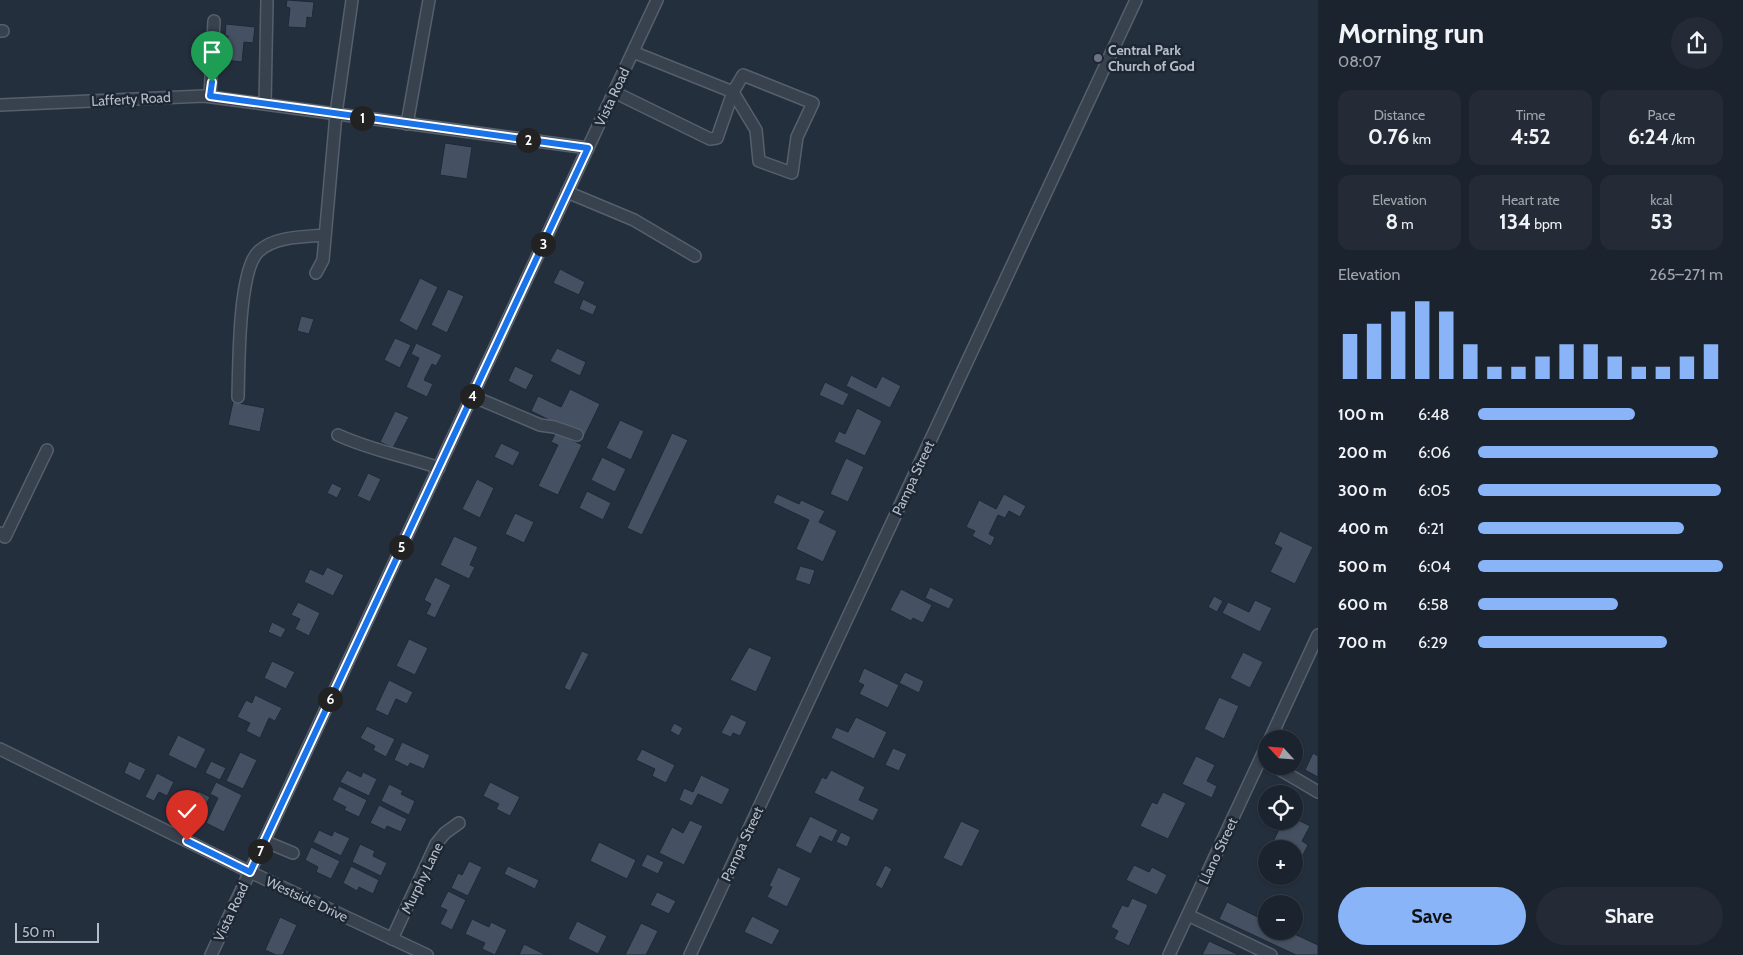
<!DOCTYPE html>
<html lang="en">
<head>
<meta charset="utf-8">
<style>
  body { margin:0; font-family:Cabin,sans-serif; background:#242b36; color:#f1f3f6; height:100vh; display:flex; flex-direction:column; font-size:19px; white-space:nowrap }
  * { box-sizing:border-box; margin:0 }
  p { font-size:16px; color:#a0a4aa }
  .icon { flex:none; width:28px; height:28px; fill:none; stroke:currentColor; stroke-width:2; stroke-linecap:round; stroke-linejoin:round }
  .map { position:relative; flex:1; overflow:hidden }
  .sheet { display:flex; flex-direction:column; background:#1b232e; width:425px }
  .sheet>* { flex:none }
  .needle { width:32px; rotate:296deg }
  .tools { position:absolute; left:1258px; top:730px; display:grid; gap:10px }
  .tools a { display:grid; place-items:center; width:45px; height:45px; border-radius:50%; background:#1b232e; box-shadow:0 1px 4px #0004,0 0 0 1px #39404a; font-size:25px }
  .scale { position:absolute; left:15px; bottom:12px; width:84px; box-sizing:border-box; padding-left:5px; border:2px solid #b4bcc9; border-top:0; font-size:14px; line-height:18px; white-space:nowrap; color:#b4bcc9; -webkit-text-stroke:4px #1d2633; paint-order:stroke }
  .pin { position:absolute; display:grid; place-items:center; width:42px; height:42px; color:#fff; margin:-51px -21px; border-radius:50% 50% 50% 0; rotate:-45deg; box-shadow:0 0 5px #0007 }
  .pin .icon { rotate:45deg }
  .km { position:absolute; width:25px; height:25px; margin:-12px; border-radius:50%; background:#222; color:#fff; font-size:14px; line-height:25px; text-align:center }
  .round { display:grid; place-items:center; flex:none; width:52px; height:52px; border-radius:26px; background:#242b36 }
  .overview { display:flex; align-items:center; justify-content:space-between; height:85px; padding:0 20px }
  h1 { font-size:28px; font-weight:700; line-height:38px }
  .figures { display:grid; grid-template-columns:repeat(3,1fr); gap:8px; height:85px; padding:5px 20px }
  .figures div { display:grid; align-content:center; border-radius:12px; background:#242b36; text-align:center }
  .figures b { font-size:21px; font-weight:700 }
  .figures small { font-size:14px; font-weight:400 }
  .figures p { font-size:14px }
  .chart { height:140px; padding:10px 20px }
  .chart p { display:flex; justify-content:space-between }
  .chart svg { width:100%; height:90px; margin-top:5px; stroke:#8ab4f8; stroke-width:6 }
  .action { display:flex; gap:10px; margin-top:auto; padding:10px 20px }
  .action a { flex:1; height:58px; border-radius:30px; background:#8ab4f8; color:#111; font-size:20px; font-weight:700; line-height:58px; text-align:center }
  .action a+a { background:#242b36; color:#f1f3f6 }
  ul { padding:0 20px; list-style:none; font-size:16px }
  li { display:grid; grid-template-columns:80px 60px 1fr; align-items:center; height:38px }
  li i { height:12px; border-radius:6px; background:#8ab4f8 }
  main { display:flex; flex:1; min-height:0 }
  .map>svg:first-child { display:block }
  .building { fill:#455162; stroke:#1f2835 }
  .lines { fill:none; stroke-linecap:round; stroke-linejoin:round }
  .minor-casing { stroke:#565f6c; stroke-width:14 }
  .minor { stroke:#38414e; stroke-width:11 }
  .route-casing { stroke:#fff; stroke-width:10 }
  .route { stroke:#1a73e8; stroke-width:6 }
  .worship-dot { fill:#6b7280; stroke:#1d2633; stroke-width:2 }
  .labels { text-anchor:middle; stroke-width:5; stroke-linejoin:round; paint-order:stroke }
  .poi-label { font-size:14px; font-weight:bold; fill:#b4bcc9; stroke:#1d2633; text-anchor:start }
  .street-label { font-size:14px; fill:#b4bcc9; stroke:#1d2633 }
</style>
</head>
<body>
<main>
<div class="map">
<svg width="1318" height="955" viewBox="0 0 1318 955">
  <rect width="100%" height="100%" fill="#242f3e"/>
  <!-- building -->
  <g class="building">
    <polygon points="287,0 314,2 312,18 307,17 306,28 288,27 290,8 286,7"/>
    <polygon points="226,24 255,27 253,43 244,42 242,62 225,60 228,36 225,36"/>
    <polygon points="445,143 472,147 467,179 440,175"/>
    <polygon points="560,269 585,282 579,295 553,283"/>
    <polygon points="420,278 438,287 417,331 399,321"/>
    <polygon points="448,289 464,296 447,333 431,325"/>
    <polygon points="583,299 597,306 593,315 579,309"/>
    <polygon points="301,316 314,319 309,334 297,331"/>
    <polygon points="395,338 411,345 400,368 384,360"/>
    <polygon points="416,343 442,355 436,366 432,364 424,380 433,384 427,397 406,387 419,358 411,354"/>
    <polygon points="557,348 586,362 580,376 550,361"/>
    <polygon points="515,366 534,375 526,390 508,381"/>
    <polygon points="851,375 876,388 882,376 901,386 890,408 846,386"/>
    <polygon points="825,382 849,394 843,406 819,395"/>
    <polygon points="570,389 600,404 584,437 531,411 538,396 561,407"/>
    <polygon points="233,402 265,408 260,432 228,425"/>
    <polygon points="857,408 882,421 865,456 834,442 839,431 845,434"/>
    <polygon points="395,411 409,417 393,448 380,442"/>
    <polygon points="620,420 644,431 631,460 606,448"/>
    <polygon points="556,432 582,445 558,495 538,486 558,445 551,442"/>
    <polygon points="672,433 688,440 642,535 627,528"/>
    <polygon points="501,443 520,452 513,466 494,457"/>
    <polygon points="602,457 626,469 615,492 591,480"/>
    <polygon points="846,458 864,467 848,502 830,494"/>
    <polygon points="368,473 381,479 370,502 357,496"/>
    <polygon points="477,479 494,488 480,518 462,509"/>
    <polygon points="332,483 342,488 337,498 327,493"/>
    <polygon points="587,491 611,503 603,520 579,508"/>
    <polygon points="777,494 799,504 801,500 825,511 819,522 837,531 823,562 796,549 809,520 773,503"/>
    <polygon points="1004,494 1026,506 1020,517 1009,511 1005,518 998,515 989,534 995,537 991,546 972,536 975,531 966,527 979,500 996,509"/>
    <polygon points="515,513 534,522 524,543 505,534"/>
    <polygon points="1280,531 1313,547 1295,584 1270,572 1282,548 1274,544"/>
    <polygon points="454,536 478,547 470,565 475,567 469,579 440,565"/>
    <polygon points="800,566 815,570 810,585 795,580"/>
    <polygon points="327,567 344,575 333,596 304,582 310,569 323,575"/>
    <polygon points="435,577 451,585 435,618 426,614 431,604 424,600"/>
    <polygon points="930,587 954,599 949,609 925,598"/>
    <polygon points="901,589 932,605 923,623 913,618 911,621 890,610"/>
    <polygon points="1214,596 1223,601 1217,612 1208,607"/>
    <polygon points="1255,600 1272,608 1260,632 1222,613 1228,602 1249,612"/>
    <polygon points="298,602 320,613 309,636 295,629 300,619 291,615"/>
    <polygon points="272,622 286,629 281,638 268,632"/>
    <polygon points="409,639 428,648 415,675 396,666"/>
    <polygon points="749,647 772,657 756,692 730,680"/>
    <polygon points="582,651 589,654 570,691 564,688"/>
    <polygon points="1243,652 1263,662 1250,688 1230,678"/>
    <polygon points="272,661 295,672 286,689 264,678"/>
    <polygon points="864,668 899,685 888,708 859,694 864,685 858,682"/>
    <polygon points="905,672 924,681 919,693 899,683"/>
    <polygon points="389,680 413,692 407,704 396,699 388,716 375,710"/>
    <polygon points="255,695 282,708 275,721 269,718 260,738 246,731 250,723 237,717 246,700 252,703"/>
    <polygon points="1219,697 1239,706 1224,739 1204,729"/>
    <polygon points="731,714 747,722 740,736 733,733 731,737 721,733"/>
    <polygon points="856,717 887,732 874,759 831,738 836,727 848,732"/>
    <polygon points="674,723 683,728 679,736 670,731"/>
    <polygon points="367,726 395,739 386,757 373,750 375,746 360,738"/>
    <polygon points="178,735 206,749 196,769 168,755"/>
    <polygon points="402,742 430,755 424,769 410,763 408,767 394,760"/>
    <polygon points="893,748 907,754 899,771 885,765"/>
    <polygon points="642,749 675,765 666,783 652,776 655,769 636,760"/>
    <polygon points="240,752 257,760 243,789 226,781"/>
    <polygon points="1313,753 1318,756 1318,777 1305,770"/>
    <polygon points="1196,756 1215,765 1207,781 1217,786 1212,798 1182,784"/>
    <polygon points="129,761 146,769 140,781 124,773"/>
    <polygon points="211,761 226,768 220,780 205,773"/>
    <polygon points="347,770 361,777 363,772 377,779 369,796 340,782"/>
    <polygon points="831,770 865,787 859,800 879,809 873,821 814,793 822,777 826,779"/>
    <polygon points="157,773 174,782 167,796 159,792 154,801 145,797"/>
    <polygon points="701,775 730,789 722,805 698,794 692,806 679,800 684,788 693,792"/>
    <polygon points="216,782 242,795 224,832 206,823 218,798 210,794"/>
    <polygon points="490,782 520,797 510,816 496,809 499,804 483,796"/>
    <polygon points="389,784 403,791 401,794 415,801 409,815 381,801"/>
    <polygon points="339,786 367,800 359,817 344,810 346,807 332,800"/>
    <polygon points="198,791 210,797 202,812 191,806"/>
    <polygon points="1163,792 1186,803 1168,839 1140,826 1152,802 1157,804"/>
    <polygon points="379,805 407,819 401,832 387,826 385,830 370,823"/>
    <polygon points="810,816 838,830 832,842 820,836 811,854 795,846"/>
    <polygon points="1294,818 1310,826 1302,841 1308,845 1300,861 1294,858 1294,849 1276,849 1271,846 1283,821 1294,821"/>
    <polygon points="690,820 703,826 684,865 659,853 672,827 683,833"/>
    <polygon points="961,821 980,830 962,867 943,858"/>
    <polygon points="319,830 332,836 334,831 350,838 341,856 313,842"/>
    <polygon points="841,832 851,837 847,847 836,842"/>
    <polygon points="599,842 636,860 627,879 590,861"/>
    <polygon points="360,844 375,851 373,856 387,863 381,876 352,862"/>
    <polygon points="311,847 340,861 331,879 316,872 318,867 305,860"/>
    <polygon points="647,854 664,862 658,874 641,866"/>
    <polygon points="469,861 482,867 468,896 451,888 458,873 462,875"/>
    <polygon points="885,865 892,869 882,889 875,885"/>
    <polygon points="1134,865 1149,872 1152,867 1167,875 1157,895 1126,880"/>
    <polygon points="351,866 379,880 373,894 359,887 357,891 343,883"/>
    <polygon points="508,866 539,880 535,889 504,874"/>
    <polygon points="778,867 801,878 787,907 767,897 772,887 769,886"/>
    <polygon points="448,891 466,900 452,930 440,924 447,910 440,907"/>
    <polygon points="657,892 676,901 669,914 650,905"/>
    <polygon points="1132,898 1148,905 1129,946 1114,939 1118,931 1111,927 1122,905 1128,907"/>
    <polygon points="1227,902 1266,921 1266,931 1288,931 1318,945 1318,955 1296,955 1219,919"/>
    <polygon points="752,916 780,930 772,945 744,932"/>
    <polygon points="280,917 297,925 283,955 276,955 265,950"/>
    <polygon points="472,919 489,927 491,922 507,930 495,955 482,949 485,943 465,934"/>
    <polygon points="577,921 607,936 598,954 568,939"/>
    <polygon points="641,923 658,931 646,955 625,955"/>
    <polygon points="1209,941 1239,955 1202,955"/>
    <polygon points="524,944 546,955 519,955"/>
  </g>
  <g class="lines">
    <defs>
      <g id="minor">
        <polyline points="0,31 3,31"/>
        <polygon points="743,75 813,103 797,137 792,173 759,161 756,130 733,92"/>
        <polyline points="614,92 710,139 717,138 733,92 633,52"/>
        <polyline points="210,96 214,21"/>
        <polyline points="265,104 267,1"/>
        <polyline points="0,105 204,96 588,148"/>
        <polyline points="407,124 429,0"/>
        <polyline points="567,192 634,220 695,256"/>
        <polyline points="316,273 323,260 336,114 352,0"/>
        <polyline points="472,396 540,425 554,427 577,435"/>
        <path d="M 238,397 C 239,367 238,269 259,251 C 276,236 304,237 325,235"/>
        <path d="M 338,435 C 370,450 405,456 439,468"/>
        <polyline points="0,533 5,537 47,450"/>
        <polyline points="1270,739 1318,635"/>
        <polyline points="0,749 250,872 427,955"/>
        <polyline points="1274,766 1318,792"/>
        <polyline points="264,841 293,853"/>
        <polyline points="1188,915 1271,955"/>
        <polyline points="392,939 436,844 445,833 459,823"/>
        <polyline points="211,955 657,0"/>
        <polyline points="690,955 1136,0"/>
        <polyline points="1169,955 1266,747"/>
      </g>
    </defs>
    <!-- minor casing -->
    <use href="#minor" class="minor-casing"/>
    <!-- minor -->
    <use href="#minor" class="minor"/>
  </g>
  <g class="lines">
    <defs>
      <polyline id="route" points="187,841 250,872 588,148 210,96 212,82"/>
    </defs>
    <!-- route casing -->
    <use href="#route" class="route-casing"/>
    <!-- route -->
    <use href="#route" class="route"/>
  </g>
  <!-- markers -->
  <circle class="worship-dot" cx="1098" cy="58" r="5"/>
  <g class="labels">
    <!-- poi labels -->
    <g class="poi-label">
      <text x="1108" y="55">Central Park<tspan x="1108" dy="16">Church of God</tspan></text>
    </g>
    <!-- street labels -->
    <g class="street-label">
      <text transform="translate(612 97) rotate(-65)" y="5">Vista Road</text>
      <text transform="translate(131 99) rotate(-3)" y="5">Lafferty Road</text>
      <text transform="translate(913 478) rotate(-65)" y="5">Pampa Street</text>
      <text transform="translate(742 844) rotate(-65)" y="5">Pampa Street</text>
      <text transform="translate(1218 851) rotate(-65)" y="5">Llano Street</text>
      <text transform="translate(422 878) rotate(-64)" y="5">Murphy Lane</text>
      <text transform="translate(307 899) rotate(25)" y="5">Westside Drive</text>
      <text transform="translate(231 912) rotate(-65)" y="5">Vista Road</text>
    </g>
  </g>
</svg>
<div class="tools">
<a><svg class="needle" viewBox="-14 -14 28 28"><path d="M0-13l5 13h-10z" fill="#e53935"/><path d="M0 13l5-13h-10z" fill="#a0a4aa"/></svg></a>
<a><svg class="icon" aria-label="locate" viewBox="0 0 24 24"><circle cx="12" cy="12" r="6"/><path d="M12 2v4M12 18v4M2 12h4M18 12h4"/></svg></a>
<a>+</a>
<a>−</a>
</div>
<div class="scale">50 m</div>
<div class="pin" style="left:212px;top:82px;background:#1e9e55"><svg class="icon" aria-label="arrive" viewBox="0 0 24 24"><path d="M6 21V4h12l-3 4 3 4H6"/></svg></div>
<div class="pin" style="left:187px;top:841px;background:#d93025"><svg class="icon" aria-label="check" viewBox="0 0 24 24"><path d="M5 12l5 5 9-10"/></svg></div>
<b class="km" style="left:362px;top:118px">1</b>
<b class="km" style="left:528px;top:140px">2</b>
<b class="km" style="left:543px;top:244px">3</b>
<b class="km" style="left:472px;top:396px">4</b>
<b class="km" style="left:401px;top:547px">5</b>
<b class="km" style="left:330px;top:699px">6</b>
<b class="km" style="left:260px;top:851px">7</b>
</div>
<section class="sheet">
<div class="overview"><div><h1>Morning run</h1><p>08:07</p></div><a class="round"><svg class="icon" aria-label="share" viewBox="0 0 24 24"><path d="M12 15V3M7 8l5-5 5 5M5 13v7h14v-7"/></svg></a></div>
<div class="figures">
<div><p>Distance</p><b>0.76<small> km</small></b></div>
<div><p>Time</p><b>4:52</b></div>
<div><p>Pace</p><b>6:24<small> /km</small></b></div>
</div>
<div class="figures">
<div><p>Elevation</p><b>8<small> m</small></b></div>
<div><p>Heart rate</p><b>134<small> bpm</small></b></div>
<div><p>kcal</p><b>53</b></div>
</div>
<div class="chart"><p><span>Elevation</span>265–271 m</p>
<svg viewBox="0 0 160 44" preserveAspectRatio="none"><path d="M5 44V22M15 44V17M25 44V11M35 44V6M45 44V11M55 44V27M65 44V38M75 44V38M85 44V33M95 44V27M105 44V27M115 44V33M125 44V38M135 44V38M145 44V33M155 44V27"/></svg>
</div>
<ul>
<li><b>100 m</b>6:48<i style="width:64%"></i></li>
<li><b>200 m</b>6:06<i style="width:98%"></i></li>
<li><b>300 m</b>6:05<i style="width:99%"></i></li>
<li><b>400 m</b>6:21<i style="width:84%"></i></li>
<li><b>500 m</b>6:04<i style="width:100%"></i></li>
<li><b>600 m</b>6:58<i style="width:57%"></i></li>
<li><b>700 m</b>6:29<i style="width:77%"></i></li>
</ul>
<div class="action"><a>Save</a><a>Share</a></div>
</section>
</main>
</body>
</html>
